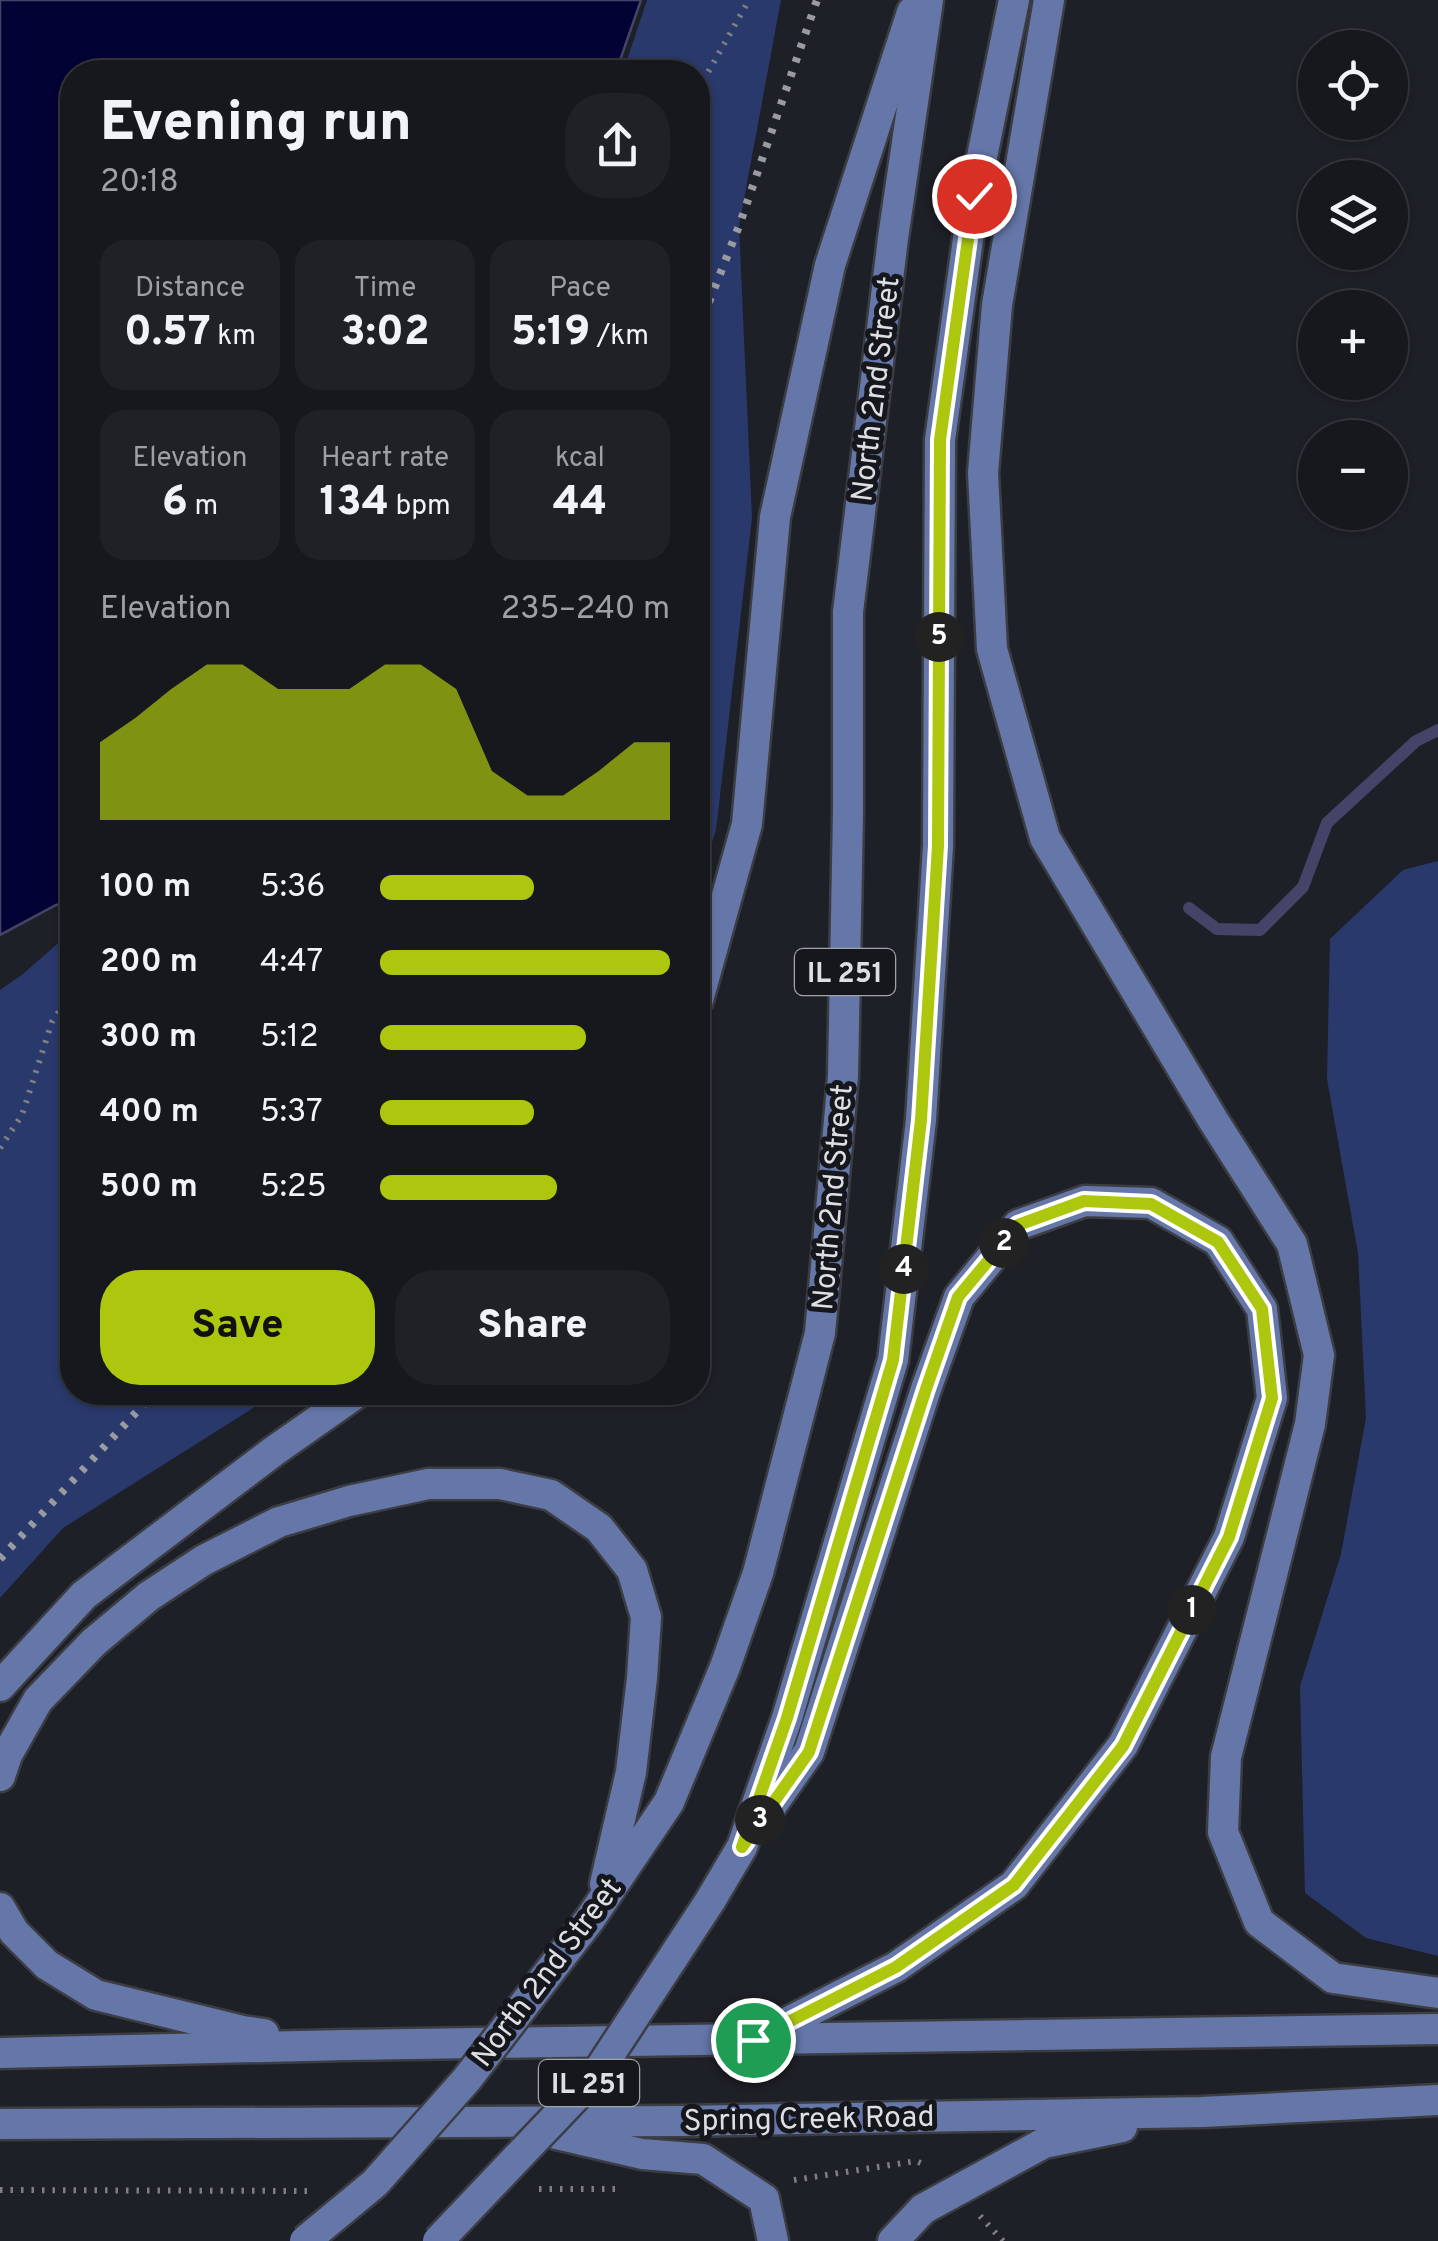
<!DOCTYPE html>
<html lang="en">
<head>
<meta charset="utf-8">
<style>
  body { margin:0; font-family:Overpass,sans-serif; background:#1f2126; color:#f1f3f6; height:100vh; display:flex; flex-direction:column; font-size:38px; white-space:nowrap }
  * { box-sizing:border-box; margin:0 }
  p { font-size:32px; color:#9ea0a4 }
  .icon { flex:none; width:55px; height:55px; fill:none; stroke:currentColor; stroke-width:2; stroke-linecap:round; stroke-linejoin:round }
  .map { position:relative; flex:1; overflow:hidden }
  .details { position:absolute; left:60px; top:60px; width:650px; height:1345px; display:flex; flex-direction:column; background:#16181d; border-radius:40px; box-shadow:0 2px 8px #0004,0 0 0 2px #35373b }
  .details>* { flex:none }
  .tools { position:absolute; left:1298px; top:30px; display:grid; gap:20px }
  .tools a { display:grid; place-items:center; width:110px; height:110px; border-radius:50%; background:#16181d; box-shadow:0 2px 8px #0004,0 0 0 2px #35373b; font-size:50px }
  .pin { position:absolute; display:grid; place-items:center; width:85px; height:85px; color:#fff; margin:-42px; border:5px solid #fff; border-radius:50%; box-shadow:0 2px 10px #0007 }
  .km { position:absolute; width:50px; height:50px; margin:-25px; border-radius:50%; background:#222; color:#fff; font-size:28px; line-height:50px; text-align:center }
  .round { display:grid; place-items:center; flex:none; width:105px; height:105px; border-radius:40px; background:#1f2126 }
  .overview { display:flex; align-items:center; justify-content:space-between; height:170px; padding:0 40px }
  h1 { font-size:55px; font-weight:800; line-height:75px }
  .metrics { display:grid; grid-template-columns:repeat(3,1fr); gap:15px; height:170px; padding:10px 40px }
  .metrics div { display:grid; align-content:center; border-radius:25px; background:#1f2126; text-align:center }
  .metrics b { font-size:42px; font-weight:800 }
  .metrics small { font-size:28px; font-weight:400 }
  .metrics p { font-size:28px }
  .chart { height:280px; padding:20px 40px }
  .chart p { display:flex; justify-content:space-between }
  .chart svg { width:100%; height:180px; margin-top:10px; fill:#adc60e; opacity:.7 }
  .button { display:flex; gap:20px; margin-top:auto; padding:20px 40px }
  .button a { flex:1; height:115px; border-radius:40px; background:#adc60e; color:#111; font-size:40px; font-weight:800; line-height:115px; text-align:center }
  .button a+a { background:#1f2126; color:#f1f3f6 }
  ul { padding:0 40px; list-style:none; font-size:32px }
  li { display:grid; grid-template-columns:160px 120px 1fr; align-items:center; height:75px }
  li i { height:25px; border-radius:12px; background:#adc60e }
  .map>svg:first-child { display:block }
  .green { fill:#29396c }
  .water { fill:#030234; stroke:#444468; stroke-width:2.5 }
  .lines { fill:none; stroke-linecap:round; stroke-linejoin:round }
  .stream { stroke:#444468; stroke-width:12 }
  .major-casing { stroke:#3b3d43; stroke-width:35 }
  .path { stroke:#7d7f84; stroke-width:6; stroke-dasharray:2.5 8; stroke-linecap:butt }
  .major { stroke:#6577a9; stroke-width:30 }
  .rail { stroke:#999ba0; stroke-width:8; stroke-dasharray:5 10; stroke-linecap:butt }
  .major-bridge-casing { stroke:#3b3d43; stroke-width:35; stroke-linecap:butt }
  .major-bridge { stroke:#6577a9; stroke-width:30 }
  .route-casing { stroke:#fff; stroke-width:20 }
  .route { stroke:#adc60e; stroke-width:12 }
  .labels { text-anchor:middle; stroke-width:10; stroke-linejoin:round; paint-order:stroke }
  .shield { fill:#15171d; stroke:#a1a3a8; stroke-width:2.5 }
  .shield-label { font-size:28px; font-weight:bold; fill:#dddfe3 }
  .street-label { font-size:30px; fill:#dddfe3; stroke:#15171d }
</style>
</head>
<body>
<div class="map">
<svg width="1438" height="2241" viewBox="0 0 1438 2241">
  <rect width="100%" height="100%" fill="#1e2027"/>
  <!-- green -->
  <g class="green">
    <polygon points="647,0 781,0 739,226 752,518 716,830 698,885 698,72 623,72"/>
    <polygon points="1438,861 1438,1956 1366,1938 1305,1893 1300,1686 1341,1554 1366,1418 1358,1253 1327,1079 1330,939 1403,870"/>
    <polygon points="72,931 72,1392 277,1393 63,1528 0,1598 0,990 23,974"/>
  </g>
  <!-- water -->
  <polygon class="water" points="0,0 641,0 616,72 72,72 72,902 56,905 0,935"/>
  <g class="lines">
    <!-- stream -->
    <polyline class="stream" points="1189,908 1217,929 1260,930 1303,887 1327,823 1416,741 1438,730"/>
    <defs>
      <g id="major">
        <polyline points="1049,0 997,305 983,473 992,649 1045,838 1213,1120 1292,1244 1319,1355 1310,1424 1226,1757 1223,1832 1259,1922 1333,1978 1438,1993"/>
        <polyline points="698,1000 747,824 775,517 830,265 912,12"/>
        <polyline points="0,1686 84,1595 274,1451 358,1392"/>
        <polyline points="0,1776 7,1755 38,1700 94,1642 149,1596 204,1560 279,1522 349,1501 428,1484 500,1484 551,1495 599,1528 632,1570 646,1617 642,1678 631,1772 605,1884"/>
        <polyline points="710,1901 742,1847 787,1718 893,1360 921,1120 938,846 940,440 974,196 1014,0"/>
        <polyline points="0,1908 14,1932 47,1965 96,1995 243,2031 264,2034"/>
        <polyline points="590,1919 669,1802 725,1667 758,1573 820,1333 843,1076 848,813 848,612 893,238 928,0"/>
        <polyline points="753,2040 896,1967 1014,1885 1123,1745 1229,1537 1272,1398 1262,1309 1218,1241 1151,1203 1085,1201 1018,1225 959,1297 926,1389 809,1752 764,1816"/>
        <polyline points="0,2053 346,2045 1438,2029"/>
        <polyline points="0,2124 681,2121 1202,2112 1438,2100"/>
        <polyline points="556,2134 642,2154 703,2159 764,2199 773,2241"/>
        <polyline points="893,2241 923,2209 1044,2143 1122,2127"/>
      </g>
    </defs>
    <!-- major casing -->
    <use href="#major" class="major-casing"/>
    <!-- path -->
    <g class="path">
      <polyline points="698,90 749,0"/>
      <polyline points="0,1148 22,1115 52,1022 72,992"/>
      <polyline points="794,2180 916,2161 928,2166"/>
      <polyline points="539,2189 622,2189"/>
      <polyline points="0,2190 307,2191"/>
      <polyline points="980,2216 1003,2241"/>
    </g>
    <!-- major -->
    <use href="#major" class="major"/>
    <!-- rail -->
    <g class="rail">
      <polyline points="698,330 739,226 817,0"/>
      <polyline points="0,1559 155,1392"/>
    </g>
    <defs>
      <g id="major-bridge">
        <polyline points="305,2241 375,2183 467,2079 590,1919"/>
        <polyline points="438,2241 596,2075 710,1901"/>
      </g>
    </defs>
    <!-- major-bridge casing -->
    <use href="#major-bridge" class="major-bridge-casing"/>
    <!-- major-bridge -->
    <use href="#major-bridge" class="major-bridge"/>
  </g>
  <g class="lines">
    <defs>
      <polyline id="route" points="753,2040 896,1967 1014,1885 1123,1746 1229,1537 1272,1398 1262,1309 1218,1242 1151,1204 1084,1201 1018,1225 958,1297 926,1389 809,1752 742,1847 787,1718 893,1360 921,1120 938,846 940,440 974,196"/>
    </defs>
    <!-- route casing -->
    <use href="#route" class="route-casing"/>
    <!-- route -->
    <use href="#route" class="route"/>
  </g>
  <g class="labels">
    <!-- shield labels -->
    <g class="shield">
      <rect x="795" y="949" width="100" height="46" rx="8"/>
      <rect x="539" y="2060" width="100" height="46" rx="8"/>
    </g>
    <g class="shield-label">
      <text x="845" y="982">IL 251</text>
      <text x="589" y="2093">IL 251</text>
    </g>
    <!-- street labels -->
    <g class="street-label">
      <text transform="translate(875 389) rotate(-83)" y="10">North 2nd Street</text>
      <text transform="translate(832 1197) rotate(-85)" y="10">North 2nd Street</text>
      <text transform="translate(546 1972) rotate(-53)" y="10">North 2nd Street</text>
      <text transform="translate(809 2118) rotate(-1)" y="10">Spring Creek Road</text>
    </g>
  </g>
</svg>
<div class="tools">
<a><svg class="icon" aria-label="locate" viewBox="0 0 24 24"><circle cx="12" cy="12" r="6"/><path d="M12 2v4M12 18v4M2 12h4M18 12h4"/></svg></a>
<a><svg class="icon" aria-label="layers" viewBox="0 0 24 24"><path d="M12 4l9 5-9 5-9-5zM3 14l9 5 9-5"/></svg></a>
<a>+</a>
<a>−</a>
</div>
<div class="pin" style="left:753px;top:2040px;background:#1e9e55"><svg class="icon" aria-label="arrive" viewBox="0 0 24 24"><path d="M6 21V4h12l-3 4 3 4H6"/></svg></div>
<div class="pin" style="left:974px;top:196px;background:#d93025"><svg class="icon" aria-label="check" viewBox="0 0 24 24"><path d="M5 12l5 5 9-10"/></svg></div>
<b class="km" style="left:1192px;top:1610px">1</b>
<b class="km" style="left:1004px;top:1243px">2</b>
<b class="km" style="left:760px;top:1820px">3</b>
<b class="km" style="left:904px;top:1269px">4</b>
<b class="km" style="left:939px;top:637px">5</b>
<section class="details">
<div class="overview"><div><h1>Evening run</h1><p>20:18</p></div><a class="round"><svg class="icon" aria-label="share" viewBox="0 0 24 24"><path d="M12 15V3M7 8l5-5 5 5M5 13v7h14v-7"/></svg></a></div>
<div class="metrics">
<div><p>Distance</p><b>0.57<small> km</small></b></div>
<div><p>Time</p><b>3:02</b></div>
<div><p>Pace</p><b>5:19<small> /km</small></b></div>
</div>
<div class="metrics">
<div><p>Elevation</p><b>6<small> m</small></b></div>
<div><p>Heart rate</p><b>134<small> bpm</small></b></div>
<div><p>kcal</p><b>44</b></div>
</div>
<div class="chart"><p><span>Elevation</span>235–240 m</p>
<svg viewBox="0 0 160 44" preserveAspectRatio="none"><path d="M0 44V25L10 19L20 12L30 6L40 6L50 12L60 12L70 12L80 6L90 6L100 12L110 32L120 38L130 38L140 32L150 25L160 25V44z"/></svg>
</div>
<ul>
<li><b>100 m</b>5:36<i style="width:53%"></i></li>
<li><b>200 m</b>4:47<i style="width:100%"></i></li>
<li><b>300 m</b>5:12<i style="width:71%"></i></li>
<li><b>400 m</b>5:37<i style="width:53%"></i></li>
<li><b>500 m</b>5:25<i style="width:61%"></i></li>
</ul>
<div class="button"><a>Save</a><a>Share</a></div>
</section>
</div>
</body>
</html>
